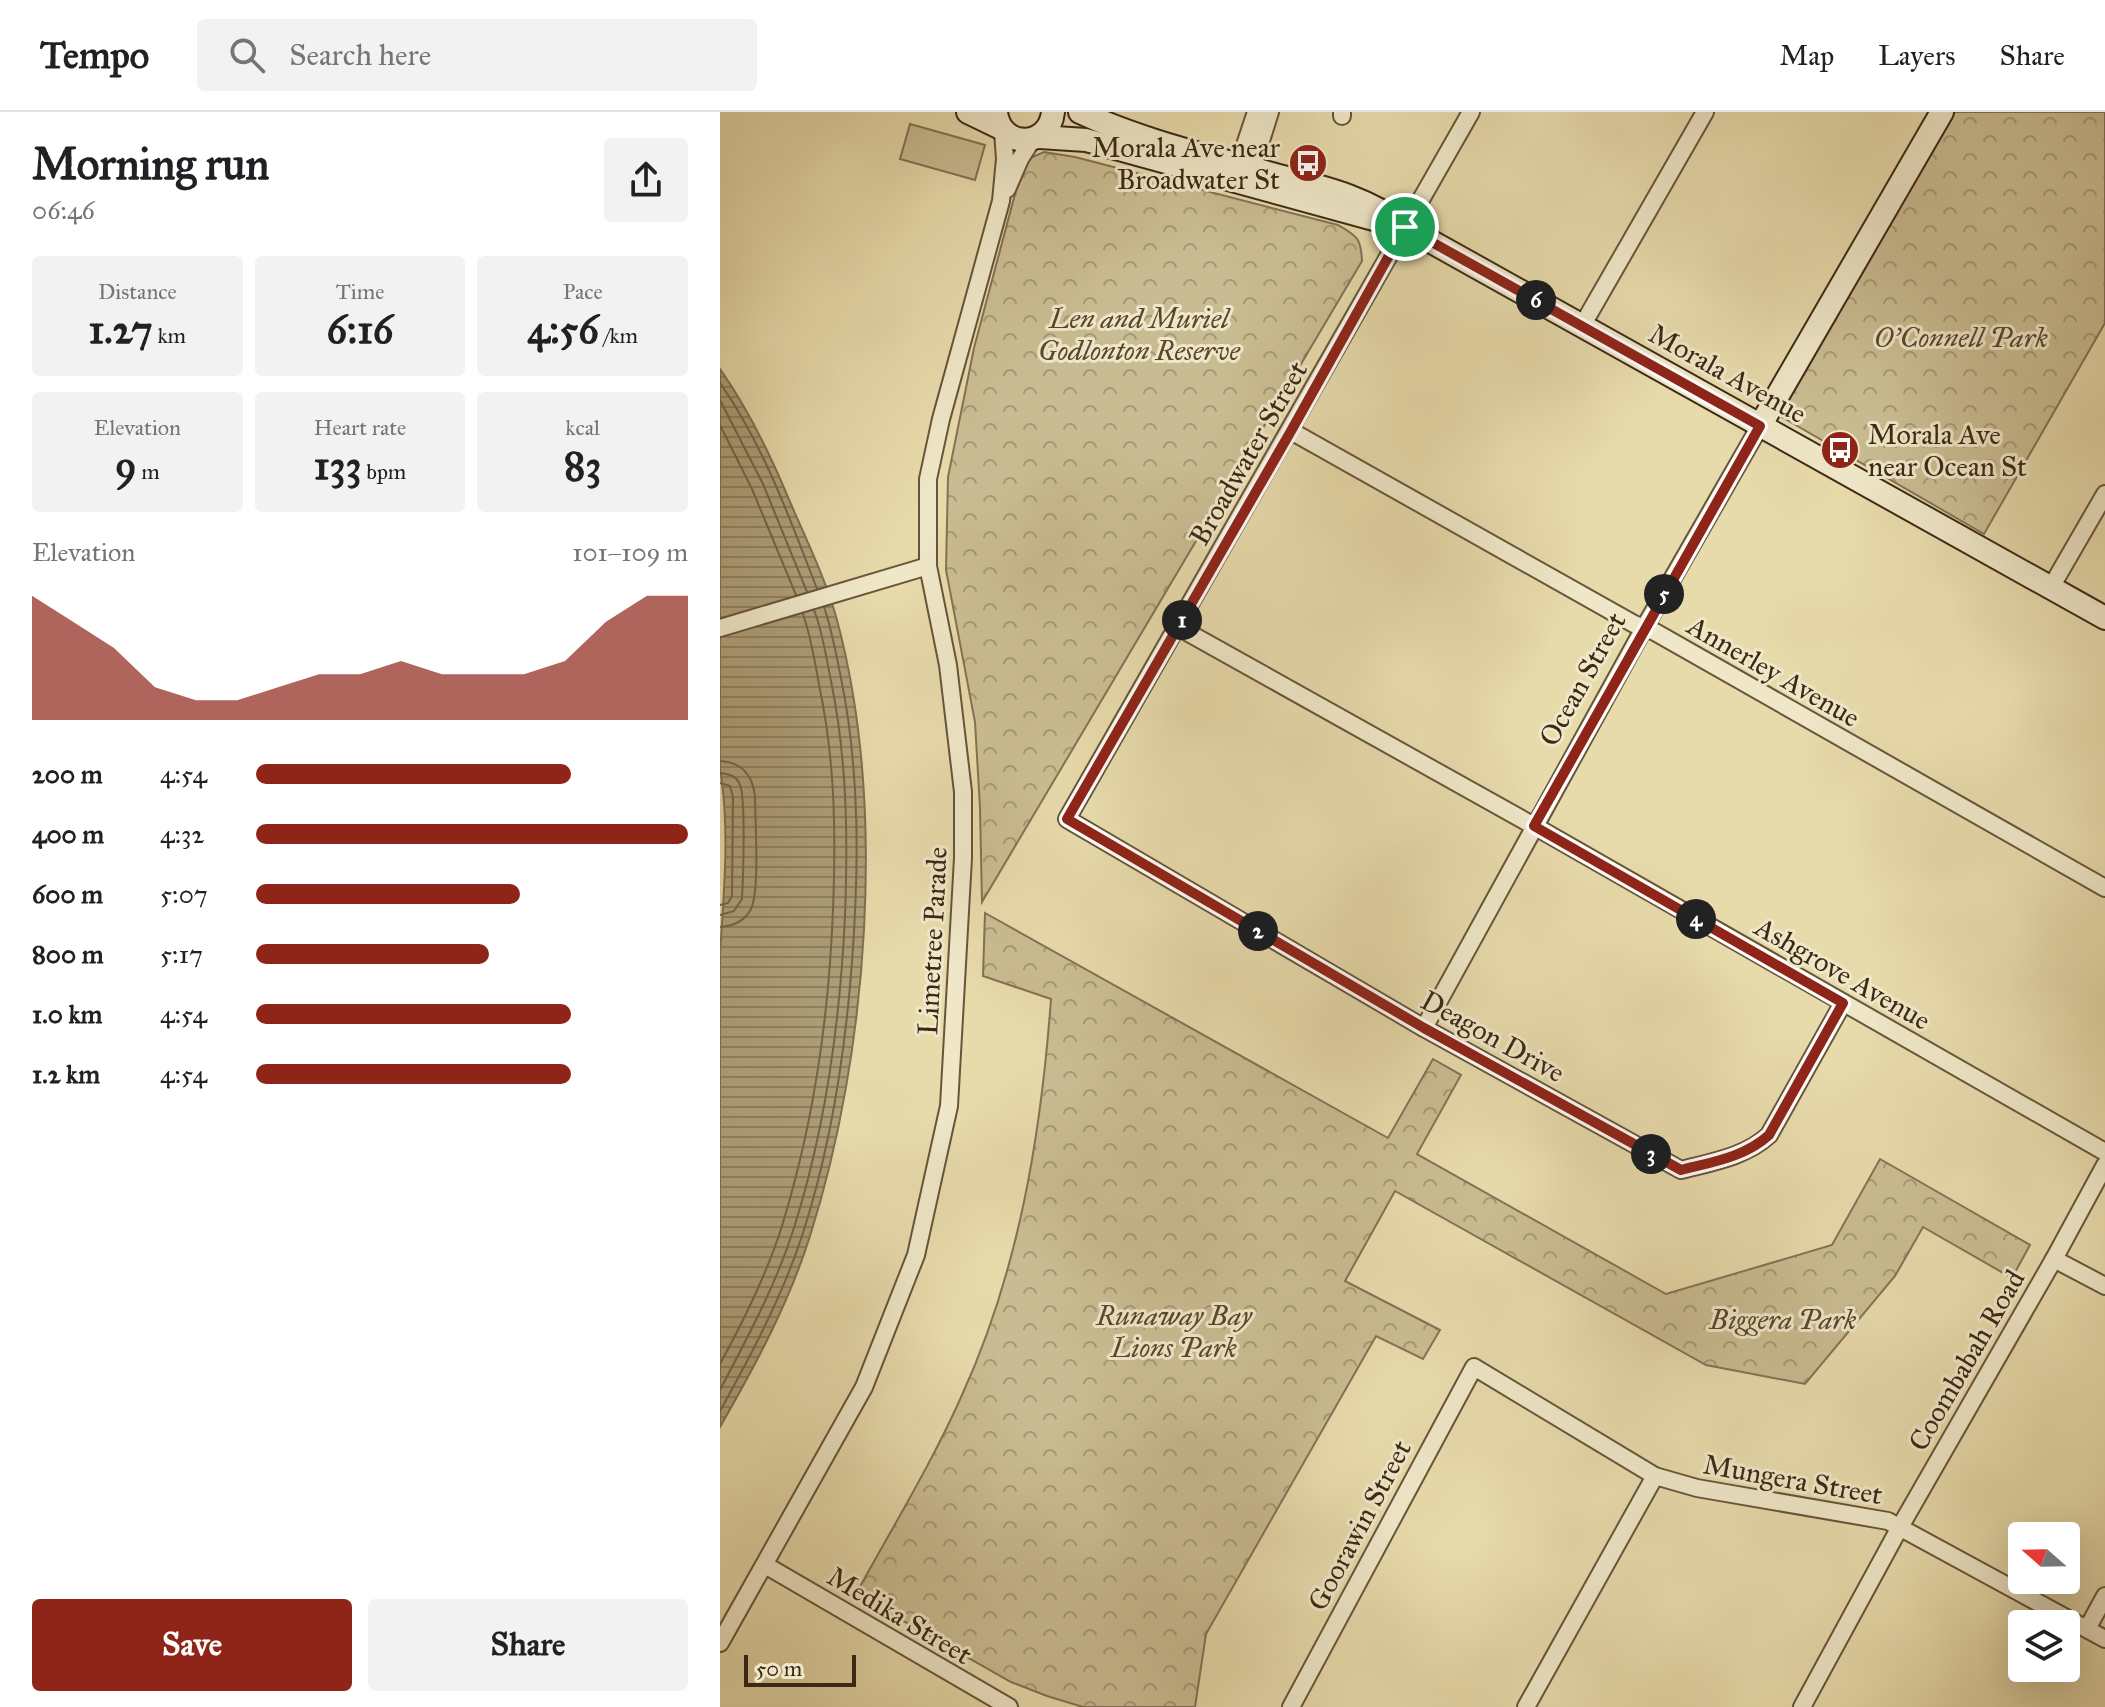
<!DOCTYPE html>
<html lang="en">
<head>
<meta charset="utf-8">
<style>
  body { margin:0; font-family:"IM FELL Great Primer",serif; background:#f2f2f2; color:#202124; height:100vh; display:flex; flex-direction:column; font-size:30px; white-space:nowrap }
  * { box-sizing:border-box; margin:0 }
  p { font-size:26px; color:#757577 }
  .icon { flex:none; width:44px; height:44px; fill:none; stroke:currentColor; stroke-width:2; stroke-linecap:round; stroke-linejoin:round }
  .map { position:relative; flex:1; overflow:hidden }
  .details { display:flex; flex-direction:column; background:#fff; width:720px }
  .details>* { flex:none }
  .needle { width:52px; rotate:290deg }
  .buttons { position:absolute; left:1288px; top:1410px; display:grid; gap:16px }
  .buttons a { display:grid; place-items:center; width:72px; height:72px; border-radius:8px; background:#fff; box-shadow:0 8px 32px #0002; font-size:40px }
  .scale { position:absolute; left:24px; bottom:20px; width:112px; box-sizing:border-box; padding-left:8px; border:4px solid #3c2915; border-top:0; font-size:22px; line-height:28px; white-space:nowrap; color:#3c2915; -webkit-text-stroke:6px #efe7c8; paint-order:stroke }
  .pin { position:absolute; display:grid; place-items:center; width:68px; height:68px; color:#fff; margin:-34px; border:4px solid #fff; border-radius:50%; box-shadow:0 2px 8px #0007 }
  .km { position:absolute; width:40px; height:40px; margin:-20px; border-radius:50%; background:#222; color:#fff; font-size:22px; line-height:40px; text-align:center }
  .round { display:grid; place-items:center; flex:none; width:84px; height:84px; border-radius:8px; background:#f2f2f2 }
  .summary { display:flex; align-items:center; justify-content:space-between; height:136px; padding:0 32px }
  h1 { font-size:44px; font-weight:700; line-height:60px }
  .metrics { display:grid; grid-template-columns:repeat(3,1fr); gap:12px; height:136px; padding:8px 32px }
  .metrics div { display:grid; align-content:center; border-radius:8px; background:#f2f2f2; text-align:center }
  .metrics b { font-size:40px; font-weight:700 }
  .metrics small { font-size:22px; font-weight:400 }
  .metrics p { font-size:22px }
  .chart { height:224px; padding:16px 32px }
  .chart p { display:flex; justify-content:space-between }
  .chart svg { width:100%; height:144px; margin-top:8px; fill:#8f2418; opacity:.7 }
  .action { display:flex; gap:16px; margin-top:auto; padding:16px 32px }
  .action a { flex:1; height:92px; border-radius:8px; background:#8f2418; color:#fff; font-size:32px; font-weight:700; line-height:92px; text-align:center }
  .action a+a { background:#f2f2f2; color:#202124 }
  ul { padding:0 32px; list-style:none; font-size:26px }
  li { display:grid; grid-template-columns:128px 96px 1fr; align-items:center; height:60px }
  li i { height:20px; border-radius:10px; background:#8f2418 }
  header { display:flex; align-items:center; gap:48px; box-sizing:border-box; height:112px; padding:0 40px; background:#fff; border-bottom:2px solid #e0e0e0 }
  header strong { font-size:38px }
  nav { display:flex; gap:44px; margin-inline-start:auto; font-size:28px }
  .search { width:560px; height:72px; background:#f2f2f2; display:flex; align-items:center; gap:20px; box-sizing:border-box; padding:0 28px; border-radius:8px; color:#757577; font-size:30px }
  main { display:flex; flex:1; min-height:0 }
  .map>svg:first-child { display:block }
  .forest { fill:url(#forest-crowns); stroke:#837254; stroke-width:2 }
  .garden { fill:#cabc92; stroke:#837254; stroke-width:2 }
  .water { fill:url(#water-rules); stroke:#806f50; stroke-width:2 }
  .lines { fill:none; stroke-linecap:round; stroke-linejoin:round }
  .shore { stroke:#746446; stroke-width:2 }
  .street-casing { stroke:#67553a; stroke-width:20 }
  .secondary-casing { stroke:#3c2915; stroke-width:26 }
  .street { stroke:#efe7c8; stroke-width:16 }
  .secondary { stroke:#efe7c8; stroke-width:22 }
  .route-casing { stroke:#fff; stroke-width:16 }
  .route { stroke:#8f2418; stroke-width:10 }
  .labels { text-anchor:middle; stroke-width:6; stroke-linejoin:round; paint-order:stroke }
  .poi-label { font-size:28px; fill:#3c2915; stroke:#efe7c8; text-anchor:end }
  .park-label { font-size:28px; font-style:italic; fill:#58462e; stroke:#efe7c8 }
  .street-label { font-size:28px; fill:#3c2915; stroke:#efe7c8 }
</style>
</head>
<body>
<header>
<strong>Tempo</strong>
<div class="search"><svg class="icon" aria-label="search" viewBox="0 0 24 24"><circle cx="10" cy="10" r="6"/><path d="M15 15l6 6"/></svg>Search here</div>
<nav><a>Map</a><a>Layers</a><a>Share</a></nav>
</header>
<main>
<section class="details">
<div class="summary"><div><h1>Morning run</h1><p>06:46</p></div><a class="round"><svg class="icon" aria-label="share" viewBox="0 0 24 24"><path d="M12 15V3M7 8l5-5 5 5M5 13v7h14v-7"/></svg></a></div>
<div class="metrics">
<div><p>Distance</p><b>1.27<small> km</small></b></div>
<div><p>Time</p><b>6:16</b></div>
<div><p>Pace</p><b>4:56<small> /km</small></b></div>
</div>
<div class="metrics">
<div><p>Elevation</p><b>9<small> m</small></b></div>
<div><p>Heart rate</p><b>133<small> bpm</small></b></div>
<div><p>kcal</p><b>83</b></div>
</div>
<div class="chart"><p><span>Elevation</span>101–109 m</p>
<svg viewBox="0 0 160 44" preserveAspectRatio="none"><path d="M0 44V6L10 14L20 22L30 34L40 38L50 38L60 34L70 30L80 30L90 26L100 30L110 30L120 30L130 26L140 14L150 6L160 6V44z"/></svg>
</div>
<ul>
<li><b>200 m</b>4:54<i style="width:73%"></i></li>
<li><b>400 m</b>4:32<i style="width:100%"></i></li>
<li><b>600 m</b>5:07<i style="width:61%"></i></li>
<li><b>800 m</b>5:17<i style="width:54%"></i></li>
<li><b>1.0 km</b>4:54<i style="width:73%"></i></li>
<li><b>1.2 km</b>4:54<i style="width:73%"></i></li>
</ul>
<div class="action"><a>Save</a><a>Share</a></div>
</section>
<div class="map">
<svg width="1385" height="1595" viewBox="0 0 1385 1595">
  <defs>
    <pattern id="forest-crowns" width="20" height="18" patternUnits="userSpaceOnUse" patternTransform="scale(2)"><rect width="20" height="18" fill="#cabc92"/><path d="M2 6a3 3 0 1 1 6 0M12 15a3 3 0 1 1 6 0" fill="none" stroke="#a59976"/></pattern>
    <pattern id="water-rules" width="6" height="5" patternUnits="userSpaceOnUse" patternTransform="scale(2)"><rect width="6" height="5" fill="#ad9e78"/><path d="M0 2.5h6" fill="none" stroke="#8e8161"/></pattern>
  </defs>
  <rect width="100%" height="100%" fill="#e7daab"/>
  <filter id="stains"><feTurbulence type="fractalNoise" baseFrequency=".0025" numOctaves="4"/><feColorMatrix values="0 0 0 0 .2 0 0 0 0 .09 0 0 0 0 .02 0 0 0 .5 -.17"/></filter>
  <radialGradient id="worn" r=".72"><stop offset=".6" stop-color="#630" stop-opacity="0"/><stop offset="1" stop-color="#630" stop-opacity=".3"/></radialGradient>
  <!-- forest -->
  <g class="forest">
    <polygon points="1235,0 1385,0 1385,211 1264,422 1060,304"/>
    <path d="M 324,40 L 355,45 L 618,113 C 637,124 641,126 642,149 L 262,790 L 260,696 L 255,610 L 226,458 L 228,365 L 254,236 L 299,67 L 310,46 Z"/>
    <path d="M 265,801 L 668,1026 L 713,947 L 741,963 L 697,1042 L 946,1182 L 1112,1133 L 1160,1047 L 1310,1133 L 1292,1166 L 1203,1115 L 1175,1164 L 1085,1272 L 986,1253 L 675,1079 L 625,1169 L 720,1218 L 703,1247 L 656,1224 L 486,1522 L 475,1595 L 363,1595 L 327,1584 L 291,1570 L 136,1482 C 172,1416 212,1351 242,1283 C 299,1158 321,1023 331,887 L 263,864 Z"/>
  </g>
  <!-- garden -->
  <polygon class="garden" points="190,12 265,33 255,68 180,47"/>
  <!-- water -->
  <path class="water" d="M 0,257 C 29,298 51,344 70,390 C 87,429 106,468 117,508 C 167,695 148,941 90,1124 C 69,1191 35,1254 0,1315 L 0,841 C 4,780 10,717 0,657 Z"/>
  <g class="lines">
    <!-- shore -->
    <g class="shore">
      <path d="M 0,271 C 42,330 71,409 97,477"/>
      <polyline points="0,288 43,372 87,480"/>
      <polyline points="0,313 32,377 76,483"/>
      <path d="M 0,649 C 22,650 33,664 35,685 C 35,710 40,777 31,797 C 25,809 13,814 0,815"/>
      <path d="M 0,661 C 9,662 17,664 20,673 C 26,687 23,769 22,787 L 14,799 L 0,803"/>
      <polyline points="0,671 10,674 13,685 12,784 8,791 0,793"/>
      <path d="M 0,1252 C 24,1208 47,1162 62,1114 C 94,1010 109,905 113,797 C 116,721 115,647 99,573 C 95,549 91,525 83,502"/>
      <path d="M 0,1278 C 27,1226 55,1175 73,1119 C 106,1016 120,911 125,804 C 128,724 127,647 111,569 C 106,545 103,521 94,498"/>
      <path d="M 0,1299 C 31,1243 62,1185 82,1124 C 111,1035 125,943 132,850 C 139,755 140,660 121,566 C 116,542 112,518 104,495"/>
    </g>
    <defs>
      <g id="street">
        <path d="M 751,0 L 347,707 L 704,916 L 961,1058 C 992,1050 1025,1045 1049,1023 L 1123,891"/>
        <polyline points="622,4 622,0"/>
        <polyline points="515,63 536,0"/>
        <polyline points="529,67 550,0"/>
        <polyline points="287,77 300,47 312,28"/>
        <polyline points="862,214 985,0"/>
        <polyline points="571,319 914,512 935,520 1385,776"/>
        <polyline points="1330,477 1385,382"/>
        <polyline points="458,515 823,719 1385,1040"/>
        <polyline points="0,516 208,454"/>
        <polyline points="704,916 924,516 1040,314"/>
        <polyline points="1334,1147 1385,1174"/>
        <polyline points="45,1453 289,1595"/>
        <polyline points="1367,1517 1385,1484"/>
        <polyline points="0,1531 144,1275 196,1143 229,994 243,746 243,680 228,553 208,454 208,367 221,307 281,89 285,47 283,20"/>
        <polyline points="571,1595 754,1255 935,1364 977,1376 1168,1409 1385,1527"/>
        <polyline points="806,1595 935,1364"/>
        <polyline points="1082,1595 1180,1415 1334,1147 1385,1053"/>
      </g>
      <g id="secondary">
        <polyline points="248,0 279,15"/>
        <path d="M 276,0 C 280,37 329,37 333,0"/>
        <path d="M 360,0 C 420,28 484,43 548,61 C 596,74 645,83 685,115 L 1385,506"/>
        <polyline points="320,25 366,28 668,111"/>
        <polyline points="1040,314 1222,0"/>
      </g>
    </defs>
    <!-- street casing -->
    <use href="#street" class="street-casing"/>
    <!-- secondary casing -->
    <use href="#secondary" class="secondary-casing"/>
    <!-- street -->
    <use href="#street" class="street"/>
    <!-- secondary -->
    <use href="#secondary" class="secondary"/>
  </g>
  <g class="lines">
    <defs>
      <path id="route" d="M 685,115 L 1040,314 L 814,714 L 1123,891 L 1049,1023 C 1025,1045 992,1050 961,1058 L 704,916 L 347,707 L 571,319 Z"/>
    </defs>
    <!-- route casing -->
    <use href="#route" class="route-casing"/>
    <!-- route -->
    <use href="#route" class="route"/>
  </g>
  <!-- icons -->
  <defs>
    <symbol id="bus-disc" viewBox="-11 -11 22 22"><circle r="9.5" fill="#8f2418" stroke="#efe7c8"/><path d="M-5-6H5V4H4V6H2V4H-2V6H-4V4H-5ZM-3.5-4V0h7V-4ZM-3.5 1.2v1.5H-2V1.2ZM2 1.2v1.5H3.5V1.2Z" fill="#fff"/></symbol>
  </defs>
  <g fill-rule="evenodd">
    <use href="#bus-disc" x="566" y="29" width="44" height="44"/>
    <use href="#bus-disc" x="1098" y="316" width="44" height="44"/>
  </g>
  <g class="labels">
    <!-- poi labels -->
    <g class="poi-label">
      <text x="560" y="45">Morala Ave near<tspan x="560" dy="32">Broadwater St</tspan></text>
      <text x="1148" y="332" text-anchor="start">Morala Ave<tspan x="1148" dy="32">near Ocean St</tspan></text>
    </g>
    <!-- park labels -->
    <g class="park-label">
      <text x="419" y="216">Len and Muriel<tspan x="419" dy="32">Godlonton Reserve</tspan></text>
      <text x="1241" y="235">O'Connell Park</text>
      <text x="454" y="1213">Runaway Bay<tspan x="454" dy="32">Lions Park</tspan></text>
      <text x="1063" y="1217">Biggera Park</text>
    </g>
    <!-- street labels -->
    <g class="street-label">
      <text transform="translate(1008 261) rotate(29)" y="10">Morala Avenue</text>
      <text transform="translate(528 341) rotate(-60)" y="10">Broadwater Street</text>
      <text transform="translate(1054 559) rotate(30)" y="10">Annerley Avenue</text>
      <text transform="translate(862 567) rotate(-61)" y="10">Ocean Street</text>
      <text transform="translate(212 829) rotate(-87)" y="10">Limetree Parade</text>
      <text transform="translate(1123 861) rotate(30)" y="10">Ashgrove Avenue</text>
      <text transform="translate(773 924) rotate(29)" y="10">Deagon Drive</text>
      <text transform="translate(1246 1248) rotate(-60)" y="10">Coombabah Road</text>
      <text transform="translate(1073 1367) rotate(10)" y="10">Mungera Street</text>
      <text transform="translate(639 1413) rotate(-62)" y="10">Goorawin Street</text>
      <text transform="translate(180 1503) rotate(31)" y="10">Medika Street</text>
    </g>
  </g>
  <rect width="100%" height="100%" filter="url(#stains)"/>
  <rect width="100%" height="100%" fill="url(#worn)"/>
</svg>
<div class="buttons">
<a><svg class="needle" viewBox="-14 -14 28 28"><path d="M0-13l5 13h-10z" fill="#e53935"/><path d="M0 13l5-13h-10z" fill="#757577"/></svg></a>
<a><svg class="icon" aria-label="layers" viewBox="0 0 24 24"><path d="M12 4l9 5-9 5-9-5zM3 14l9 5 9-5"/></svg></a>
</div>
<div class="scale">50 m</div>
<div class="pin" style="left:685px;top:115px;background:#1e9e55"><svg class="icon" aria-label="arrive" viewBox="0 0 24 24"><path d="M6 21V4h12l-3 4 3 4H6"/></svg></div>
<b class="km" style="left:462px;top:508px">1</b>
<b class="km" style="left:538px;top:819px">2</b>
<b class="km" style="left:931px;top:1042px">3</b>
<b class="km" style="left:976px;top:807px">4</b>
<b class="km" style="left:944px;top:482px">5</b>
<b class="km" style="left:816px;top:188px">6</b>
</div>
</main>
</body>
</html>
